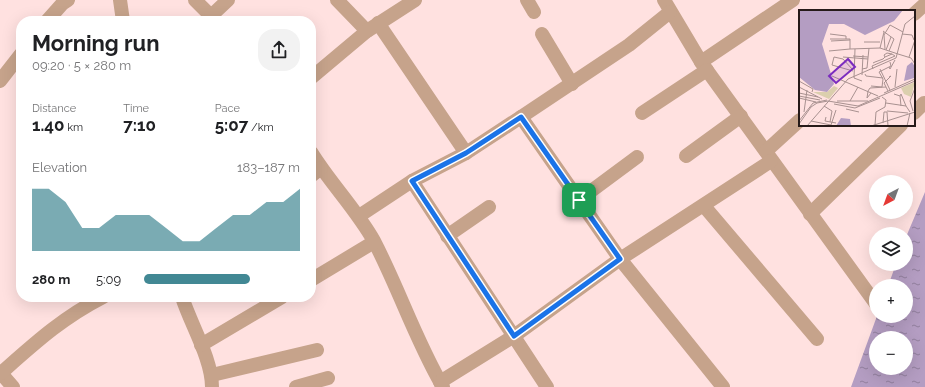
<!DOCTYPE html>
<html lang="en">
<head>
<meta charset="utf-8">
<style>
  body { margin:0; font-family:Raleway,sans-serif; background:#f2f2f2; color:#202124; height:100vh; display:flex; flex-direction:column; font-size:15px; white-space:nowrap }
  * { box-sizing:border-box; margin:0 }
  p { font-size:13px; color:#757577 }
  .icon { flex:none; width:22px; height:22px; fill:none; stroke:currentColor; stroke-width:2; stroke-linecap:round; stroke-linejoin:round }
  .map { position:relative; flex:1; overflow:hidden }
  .details { position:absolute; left:16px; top:16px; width:300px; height:286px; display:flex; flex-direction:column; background:#fff; border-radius:16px; box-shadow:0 4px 16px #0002 }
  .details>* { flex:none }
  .needle { width:26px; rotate:221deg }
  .buttons { position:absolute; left:869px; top:175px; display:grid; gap:8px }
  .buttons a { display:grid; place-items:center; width:44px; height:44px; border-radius:50%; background:#fff; box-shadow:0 4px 16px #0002; font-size:20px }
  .pin { position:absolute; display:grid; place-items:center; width:34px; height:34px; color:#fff; margin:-17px; border-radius:8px; box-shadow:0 2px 6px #0006 }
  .round { display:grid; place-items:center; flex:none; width:42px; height:42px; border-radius:16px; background:#f2f2f2 }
  .overview { display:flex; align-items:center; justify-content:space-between; height:68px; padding:0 16px }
  h1 { font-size:22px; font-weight:700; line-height:30px }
  .figures { display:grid; grid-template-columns:repeat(3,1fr); gap:6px; height:68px; padding:4px 16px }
  .figures div { display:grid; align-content:center }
  .figures b { font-size:17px; font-weight:700 }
  .figures small { font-size:11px; font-weight:400 }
  .figures p { font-size:11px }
  .chart { height:112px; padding:8px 16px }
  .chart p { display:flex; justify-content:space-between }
  .chart svg { width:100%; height:72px; margin-top:4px; fill:#428894; opacity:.7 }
  ul { padding:0 16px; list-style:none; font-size:13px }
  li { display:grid; grid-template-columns:64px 48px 1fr; align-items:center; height:30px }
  li i { height:10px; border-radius:5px; background:#428894 }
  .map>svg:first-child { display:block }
  .water { fill:url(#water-ripples); fill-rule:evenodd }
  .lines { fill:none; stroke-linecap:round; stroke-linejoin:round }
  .minor { stroke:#c6a38b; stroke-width:14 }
  .route-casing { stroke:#fff; stroke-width:8 }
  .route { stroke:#1a73e8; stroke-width:5 }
  .inset-road { fill:none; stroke:#a89190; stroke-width:1 }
  .view { fill:#7b2cbf; fill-opacity:0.15; stroke:#7b2cbf; stroke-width:2 }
  .inset-edge { fill:none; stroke:#261a19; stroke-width:2 }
</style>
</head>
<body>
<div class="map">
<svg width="925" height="387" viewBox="0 0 925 387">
  <defs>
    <pattern id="water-ripples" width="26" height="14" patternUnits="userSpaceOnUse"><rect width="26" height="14" fill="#b49dc2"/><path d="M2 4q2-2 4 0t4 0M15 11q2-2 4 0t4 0" fill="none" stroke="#927f9d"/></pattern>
  </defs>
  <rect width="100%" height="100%" fill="#ffe1e0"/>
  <!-- water -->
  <path class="water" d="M 925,192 L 925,387 L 851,387 L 877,316 L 906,316 L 906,286 L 888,286 L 896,264 L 906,264 L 906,237 ZM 876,338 L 906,338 L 906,368 L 876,368 Z"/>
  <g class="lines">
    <!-- minor -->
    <g class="minor">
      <polyline points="120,0 123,21"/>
      <polyline points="195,0 216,21"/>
      <polyline points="337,0 367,31"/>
      <polyline points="527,0 534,12"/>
      <polyline points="664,0 701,62 876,304"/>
      <polyline points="914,14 925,4"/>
      <polyline points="211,16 228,0"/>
      <polyline points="47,21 62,4 68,0"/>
      <polyline points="378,23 466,153"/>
      <polyline points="542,34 572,84"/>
      <polyline points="701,62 793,0"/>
      <polyline points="311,78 367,31 415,0"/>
      <polyline points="0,81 21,54"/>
      <polyline points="642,113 707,70"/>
      <polyline points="914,113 924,103"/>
      <polyline points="521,117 620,259 723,387"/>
      <polyline points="766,151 800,120"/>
      <path d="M 311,152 C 330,183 356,209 374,241 C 399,289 416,341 443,387"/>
      <polyline points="686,156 741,116"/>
      <polyline points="311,176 321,168"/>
      <polyline points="412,181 547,387"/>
      <polyline points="579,200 637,157"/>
      <polyline points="704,206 817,339"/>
      <polyline points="810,214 901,125"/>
      <polyline points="359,216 412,181 466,153 521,117 629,45 670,12"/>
      <polyline points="447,236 489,207"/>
      <polyline points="311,280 374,242"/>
      <path d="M 182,297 C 191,325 212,359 212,387"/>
      <polyline points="201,345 282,297"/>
      <polyline points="0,372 13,387"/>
      <path d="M 1,373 C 35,343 62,318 103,297"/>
      <polyline points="212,375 317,350"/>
      <polyline points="440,382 514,336 620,259 771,161"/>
      <polyline points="296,387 328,378"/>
    </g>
  </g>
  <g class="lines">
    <defs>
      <polygon id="route" points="521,117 620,259 514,336 412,181 466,153"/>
    </defs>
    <!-- route casing -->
    <use href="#route" class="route-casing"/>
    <!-- route -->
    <use href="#route" class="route"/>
  </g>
  <!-- overview -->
  <g transform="translate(799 10)">
    <rect width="116" height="116" fill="#ffe1e0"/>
    <path d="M 116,72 L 112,87 L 105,84 L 102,78 Z" fill="#dbcfae"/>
    <path d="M 35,76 L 39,78 L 30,89 L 14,82 L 28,82 Z" fill="#dbcfae"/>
    <path d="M 0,0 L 104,0 L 95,11 L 66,25 L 45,14 L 30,14 L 23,34 L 35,74 L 28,82 L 16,80 L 0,67 ZM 113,52 L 116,57 L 115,68 L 105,71 L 108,56 ZM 42,108 L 51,109 L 52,116 L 37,116 Z" fill="#b49dc2"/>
    <path class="inset-road" d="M 84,21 L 95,29 L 90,41M 31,24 L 47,26 L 47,29M 103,24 L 113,25 L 115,30M 32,31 L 51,30M 65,32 L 81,32M 81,38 L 85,22M 51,39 L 81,38 L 99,44M 56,39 L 55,68 L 63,71M 86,39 L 85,25 L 91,15 L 104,22M 87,40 L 92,27M 30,41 L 51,39 L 51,29 L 31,29M 99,44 L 112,48 L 116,54M 54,46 L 69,47M 44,47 L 69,49M 110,47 L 116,30M 74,53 L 76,52 L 84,49 L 86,47 L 93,44 L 88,43 L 85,45 L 86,47M 90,57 L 91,59 L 96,50M 63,59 L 68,58 L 70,38M 74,59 L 73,56 L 96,46 L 93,44M 81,59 L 91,80M 54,60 L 44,49 L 35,47 L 33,55 L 54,61M 66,64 L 67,66 L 84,68M 63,65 L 64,45M 33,66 L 79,86M 0,71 L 14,79 L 13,82M 72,76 L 83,77 L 84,69 L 80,62 L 92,56 L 91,52M 0,77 L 23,89M 96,77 L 98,59M 69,81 L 71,78 L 87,77M 69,81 L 68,88 L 72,83M 89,81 L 85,73 L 92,66 L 90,67M 0,83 L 19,87M 85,83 L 116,69M 95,84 L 101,86 L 102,96M 0,86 L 21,90M 101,86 L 102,84 L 107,96M 0,88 L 17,92M 38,91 L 69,91M 51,91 L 59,77M 87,93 L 107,96 L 111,102M 35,94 L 56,98 L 81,88M 25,96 L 33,101 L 31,112M 47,99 L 60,102M 88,101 L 109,103M 114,101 L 111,91 L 116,78M 5,102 L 8,80M 77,102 L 86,97 L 87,90 L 83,87M 27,107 L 26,111 L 37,113M 0,111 L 14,93 L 28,90M 12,111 L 32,115 L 37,100M 84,113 L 85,102 L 88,102 L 89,116M 0,114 L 12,97 L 18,93 L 29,91 L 59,96 L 116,71M 76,115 L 77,102M 8,116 L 49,69 L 97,48 L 106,14 L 116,6M 72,116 L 116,102M 108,116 L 111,103"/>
    <path class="view" d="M 49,49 L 56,57 L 37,73 L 30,66 Z"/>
    <rect width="116" height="116" class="inset-edge"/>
  </g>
</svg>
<div class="buttons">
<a><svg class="needle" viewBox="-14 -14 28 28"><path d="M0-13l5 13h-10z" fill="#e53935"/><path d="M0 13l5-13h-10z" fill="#757577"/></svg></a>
<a><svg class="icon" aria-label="layers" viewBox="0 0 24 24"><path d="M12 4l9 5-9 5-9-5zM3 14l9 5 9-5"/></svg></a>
<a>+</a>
<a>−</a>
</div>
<div class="pin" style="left:579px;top:200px;background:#1e9e55"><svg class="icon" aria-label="arrive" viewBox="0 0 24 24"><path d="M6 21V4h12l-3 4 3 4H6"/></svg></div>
<section class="details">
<div class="overview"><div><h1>Morning run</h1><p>09:20 · 5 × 280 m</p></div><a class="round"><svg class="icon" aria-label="share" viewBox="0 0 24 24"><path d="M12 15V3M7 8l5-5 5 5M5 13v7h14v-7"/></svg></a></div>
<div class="figures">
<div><p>Distance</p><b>1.40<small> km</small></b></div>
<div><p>Time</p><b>7:10</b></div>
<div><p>Pace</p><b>5:07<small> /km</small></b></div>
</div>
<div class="chart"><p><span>Elevation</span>183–187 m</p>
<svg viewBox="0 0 160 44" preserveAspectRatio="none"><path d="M0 44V6L10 6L20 14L30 30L40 30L50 22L60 22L70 22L80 30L90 38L100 38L110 30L120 22L130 22L140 14L150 14L160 6V44z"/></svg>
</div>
<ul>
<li><b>280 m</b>5:09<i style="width:68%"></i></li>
</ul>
</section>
</div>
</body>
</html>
